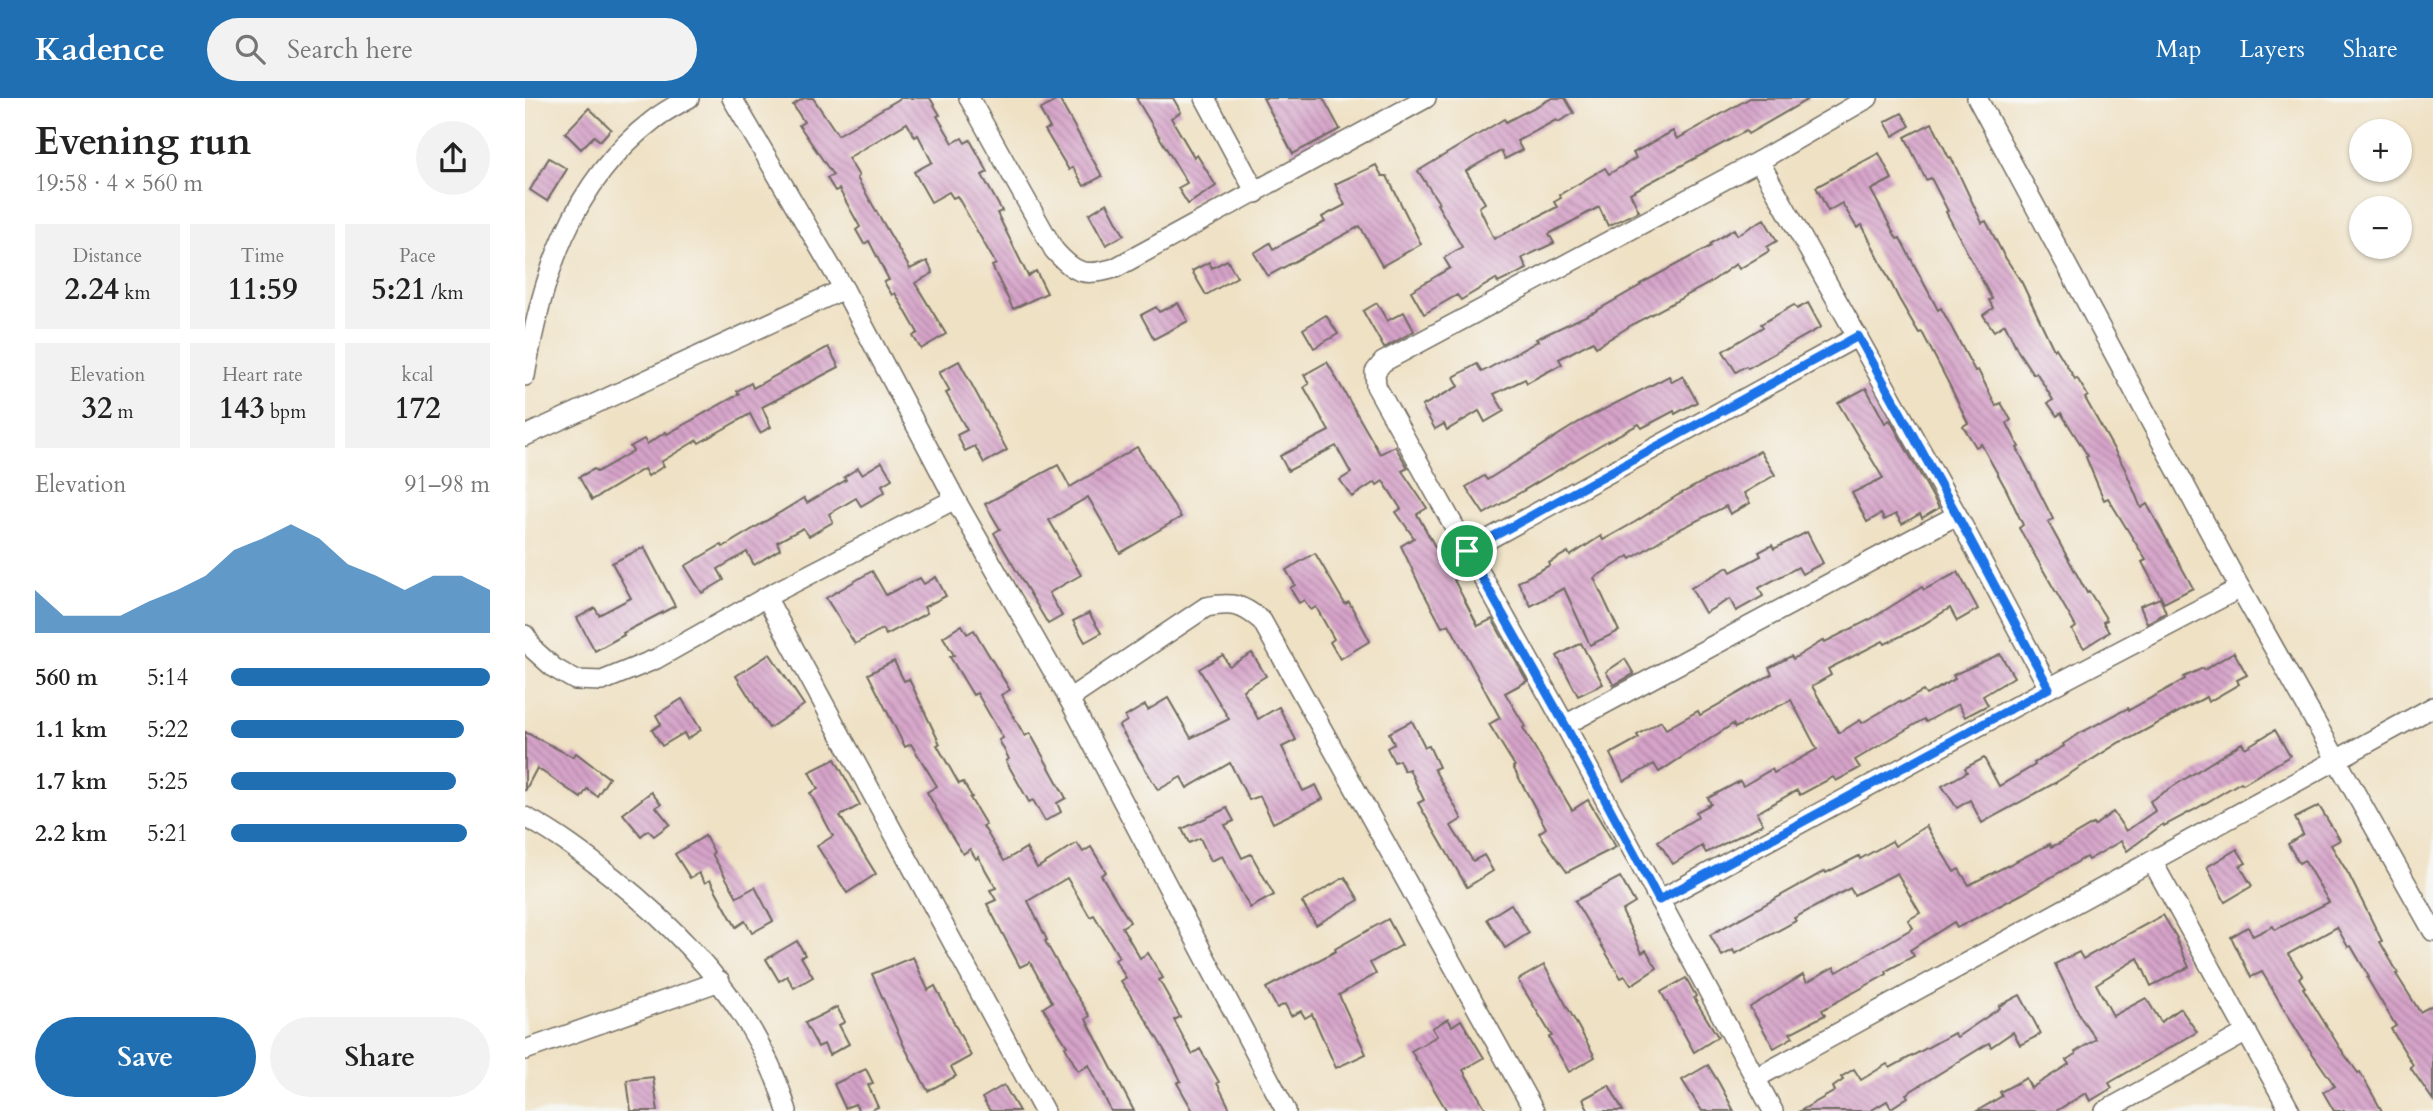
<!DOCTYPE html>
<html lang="en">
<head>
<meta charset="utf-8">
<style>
  body { margin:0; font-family:Cardo,serif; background:#f2f2f2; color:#222; height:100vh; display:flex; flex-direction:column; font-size:26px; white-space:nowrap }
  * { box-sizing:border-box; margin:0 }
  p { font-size:23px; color:#767676 }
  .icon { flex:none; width:38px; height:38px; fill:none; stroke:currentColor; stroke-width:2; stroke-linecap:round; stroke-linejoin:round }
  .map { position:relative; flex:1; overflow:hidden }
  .panel { display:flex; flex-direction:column; background:#fff; width:525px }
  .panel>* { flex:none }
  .fabs { position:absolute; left:1824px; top:21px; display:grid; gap:14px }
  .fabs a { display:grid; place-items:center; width:63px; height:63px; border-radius:50%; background:#fff; box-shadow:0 2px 5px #0004; font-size:35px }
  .pin { position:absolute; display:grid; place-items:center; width:60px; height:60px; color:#fff; margin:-30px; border:4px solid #fff; border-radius:50%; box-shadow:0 2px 7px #0007 }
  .round { display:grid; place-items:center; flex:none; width:74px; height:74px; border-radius:37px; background:#f2f2f2 }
  .headline { display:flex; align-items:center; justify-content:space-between; height:119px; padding:0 35px }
  h1 { font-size:38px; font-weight:800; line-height:52px }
  .figures { display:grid; grid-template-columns:repeat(3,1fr); gap:10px; height:119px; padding:7px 35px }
  .figures div { display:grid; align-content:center; border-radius:0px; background:#f2f2f2; text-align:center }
  .figures b { font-size:30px; font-weight:800 }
  .figures small { font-size:19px; font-weight:400 }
  .figures p { font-size:19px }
  .chart { height:196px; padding:14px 35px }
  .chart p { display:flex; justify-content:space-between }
  .chart svg { width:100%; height:126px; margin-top:7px; fill:#1f6fb2; opacity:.7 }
  .cta { display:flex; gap:14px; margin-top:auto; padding:14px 35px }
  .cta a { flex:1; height:80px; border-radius:42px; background:#1f6fb2; color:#fff; font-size:28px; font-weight:800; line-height:80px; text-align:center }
  .cta a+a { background:#f2f2f2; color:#222 }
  ul { padding:0 35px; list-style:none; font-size:23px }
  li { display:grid; grid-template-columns:112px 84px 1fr; align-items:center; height:52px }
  li i { height:18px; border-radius:9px; background:#1f6fb2 }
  header { display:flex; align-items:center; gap:42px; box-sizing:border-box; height:98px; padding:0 35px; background:#1f6fb2; color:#fff }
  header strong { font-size:33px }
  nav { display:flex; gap:38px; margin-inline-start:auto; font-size:24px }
  .search { width:490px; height:63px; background:#f2f2f2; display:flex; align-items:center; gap:18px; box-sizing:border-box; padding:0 24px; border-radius:38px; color:#767676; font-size:26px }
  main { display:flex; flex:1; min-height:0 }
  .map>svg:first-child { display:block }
  .building { fill:url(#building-back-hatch) }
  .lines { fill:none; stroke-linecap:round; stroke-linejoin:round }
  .minor-casing { stroke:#706b61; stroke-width:22 }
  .minor { stroke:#fff; stroke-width:19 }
  .route-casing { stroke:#fff; stroke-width:14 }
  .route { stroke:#1a73e8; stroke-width:9 }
</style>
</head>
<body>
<header>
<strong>Kadence</strong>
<div class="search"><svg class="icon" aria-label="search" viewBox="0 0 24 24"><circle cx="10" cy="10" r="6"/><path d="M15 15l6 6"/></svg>Search here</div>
<nav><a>Map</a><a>Layers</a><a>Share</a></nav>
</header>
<main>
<section class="panel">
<div class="headline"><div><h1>Evening run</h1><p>19:58 · 4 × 560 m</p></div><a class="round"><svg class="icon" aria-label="share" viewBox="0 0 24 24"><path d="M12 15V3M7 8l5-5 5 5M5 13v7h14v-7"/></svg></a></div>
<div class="figures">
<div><p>Distance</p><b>2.24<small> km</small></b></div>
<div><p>Time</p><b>11:59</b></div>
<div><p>Pace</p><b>5:21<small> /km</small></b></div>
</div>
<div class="figures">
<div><p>Elevation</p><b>32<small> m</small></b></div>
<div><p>Heart rate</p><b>143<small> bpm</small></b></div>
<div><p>kcal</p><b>172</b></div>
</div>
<div class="chart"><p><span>Elevation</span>91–98 m</p>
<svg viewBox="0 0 160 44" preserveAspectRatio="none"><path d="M0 44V29L10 38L20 38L30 38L40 33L50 29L60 24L70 15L80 11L90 6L100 11L110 20L120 24L130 29L140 24L150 24L160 29V44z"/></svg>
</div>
<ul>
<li><b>560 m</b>5:14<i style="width:100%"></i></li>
<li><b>1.1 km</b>5:22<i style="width:90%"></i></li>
<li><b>1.7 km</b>5:25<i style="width:87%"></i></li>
<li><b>2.2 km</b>5:21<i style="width:91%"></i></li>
</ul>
<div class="cta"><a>Save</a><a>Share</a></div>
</section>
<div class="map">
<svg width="1908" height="1013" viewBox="0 0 1908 1013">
  <defs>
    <pattern id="building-back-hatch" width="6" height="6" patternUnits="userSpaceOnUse" patternTransform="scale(1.75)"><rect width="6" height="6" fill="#d6a3c9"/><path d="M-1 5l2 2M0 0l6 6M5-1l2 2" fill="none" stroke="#ae85a3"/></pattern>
  </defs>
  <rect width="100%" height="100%" fill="#f6f6f2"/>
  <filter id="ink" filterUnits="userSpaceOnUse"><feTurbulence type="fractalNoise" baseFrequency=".0143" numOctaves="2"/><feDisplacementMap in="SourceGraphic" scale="14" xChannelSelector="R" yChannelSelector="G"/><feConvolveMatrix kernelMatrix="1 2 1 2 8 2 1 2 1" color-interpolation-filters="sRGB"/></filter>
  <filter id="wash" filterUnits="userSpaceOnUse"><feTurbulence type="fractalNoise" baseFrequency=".00686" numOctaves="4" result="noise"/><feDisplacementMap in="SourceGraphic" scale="28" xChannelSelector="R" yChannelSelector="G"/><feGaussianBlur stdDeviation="1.57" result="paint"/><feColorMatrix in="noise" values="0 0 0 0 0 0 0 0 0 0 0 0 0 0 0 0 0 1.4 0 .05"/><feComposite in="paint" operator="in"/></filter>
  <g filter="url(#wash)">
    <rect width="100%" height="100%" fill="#efe1c4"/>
    <g id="blocks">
      <!-- building -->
      <g class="building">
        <polygon points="279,0 288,0 313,37 376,0 405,0 415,17 412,18 428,45 437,40 440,45 445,42 463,74 457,77 477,113 472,115 503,178 511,173 522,195 488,211 467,168 471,166 432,98 428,100 424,94 406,104 389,74 407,64 393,37 390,39 382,25 323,60 334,78 332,80 385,171 402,163 408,175 390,185 421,236 396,251 388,238 393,235 370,195 367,197 359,184 364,182 344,143 339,146 331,132 335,129 314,91 310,93 302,80 308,77 274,27 279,24 268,7"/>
        <polygon points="611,0 648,0 656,14 646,20 669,59 672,57 691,88 663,106 653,90 662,85"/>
        <polygon points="738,0 798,0 815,31 768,56"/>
        <polygon points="1027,0 1040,0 1049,15 1033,24 1031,22 992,43 997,52 980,61 976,53 941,73 960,105 954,109 969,141 1032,109 1029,104 1036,100 1034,97 1080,70 1084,76 1111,60 1108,55 1148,33 1152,41 1225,0 1285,0 1223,36 1221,33 1105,95 1114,113 1083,128 1074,109 1024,136 1029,145 997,160 1002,171 973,185 971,181 936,202 932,197 899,216 886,193 925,170 919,160 937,149 912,106 914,105 893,73 979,21 981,24"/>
        <polygon points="534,1 577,78 559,88 548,69 544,72 520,32 525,30 515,12"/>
        <polygon points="64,10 86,31 75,43 69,38 56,51 40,35"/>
        <polygon points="1377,15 1385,28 1368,38 1360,24"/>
        <polygon points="1407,25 1424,60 1426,59 1457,125 1461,123 1478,156 1497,185 1529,252 1531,250 1550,281 1552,280 1563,298 1560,300 1600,371 1616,410 1622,406 1668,490 1639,505 1617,464 1621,462 1583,400 1579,402 1565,369 1561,359 1563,358 1536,315 1532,318 1523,305 1528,302 1511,274 1508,276 1493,253 1480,226 1469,233 1458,217 1468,210 1464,202 1467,201 1421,114 1423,113 1406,80 1401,82 1380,39"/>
        <polygon points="1354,55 1367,81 1346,92 1372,141 1375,140 1413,212 1416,210 1450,273 1453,272 1471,308 1476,305 1486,322 1482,325 1494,349 1492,350 1528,421 1523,424 1562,495 1564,493 1582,522 1578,524 1584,534 1559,550 1547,532 1551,529 1494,430 1498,427 1481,391 1456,346 1451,349 1438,328 1443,325 1424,286 1397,234 1394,235 1374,201 1337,127 1332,130 1317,105 1303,113 1291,89"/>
        <polygon points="24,60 42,71 22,103 5,92"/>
        <polygon points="851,67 857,78 862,78 896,146 857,168 835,128 743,178 729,155 745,145 748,151 800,124 797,119 820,107 810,86"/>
        <polygon points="582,105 599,137 581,147 564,116"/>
        <polygon points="1239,121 1252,143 1242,149 1244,153 1214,171 1211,166 1183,186 1110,225 1071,249 1068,243 1034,261 1037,266 1002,285 1000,281 969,296 979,313 960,324 954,313 922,332 919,326 910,331 897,308 934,288 929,279 952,266 957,274 1013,243 1011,241 1069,214 1116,187 1115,186 1186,148 1185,146 1209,131 1212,137"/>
        <polygon points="702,162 712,179 681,197 667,173 684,164 687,170"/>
        <polygon points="653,205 663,223 629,241 616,217 631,209 634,214"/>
        <polygon points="852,205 862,223 879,214 889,233 859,250 838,213"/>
        <polygon points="1283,205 1296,229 1223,270 1221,268 1211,274 1198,253 1238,229 1236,226 1269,207 1272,211"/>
        <polygon points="801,217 813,236 789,250 778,231"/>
        <polygon points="303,249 314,269 237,309 246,329 235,335 225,316 174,345 172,342 136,364 139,368 123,378 119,371 67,402 54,379 69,371 72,374 108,353 105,349 119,341 122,346 141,334 142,336 214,296 212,293 226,285 228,290"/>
        <polygon points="434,263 482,352 459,365 450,348 440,353 432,337 442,332 421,295 425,293 414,274"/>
        <polygon points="802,264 855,356 870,348 883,370 877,373 902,410 892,416 919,465 922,463 932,481 929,482 953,528 967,521 1002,583 980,595 1000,628 998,630 1047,712 1063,702 1091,749 1042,774 1014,735 1021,730 988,669 990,668 964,626 975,620 924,526 917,529 895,488 876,448 889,440 871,414 876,411 858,383 852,387 850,384 827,399 815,382 826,375 811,348 763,373 755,358 804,333 779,289 784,286 779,277"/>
        <polygon points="1144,278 1147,284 1158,278 1172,304 1150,316 1149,313 1117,330 1114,326 1082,343 959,416 941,389 959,378 962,382 1054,324"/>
        <polygon points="1341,290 1360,325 1365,322 1414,410 1397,420 1395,416 1377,426 1371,416 1359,422 1356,416 1342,424 1327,395 1358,380 1313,305"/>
        <polygon points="612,349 656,419 595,455 563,399 524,422 556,477 524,495 537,518 523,526 469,435 475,431 460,406 533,367 545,389"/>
        <polygon points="1235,353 1250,377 1219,395 1225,405 1205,416 1201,408 1145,436 1106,461 1104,458 1069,480 1094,533 1065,547 1039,490 1006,508 993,484 1025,467 1024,465 1043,454 1045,458 1076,438 1078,442 1110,424 1153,397"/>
        <polygon points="357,364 367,381 357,387 360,394 336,408 331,400 304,416 308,424 284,438 278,430 252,444 255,451 229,467 222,454 193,471 199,482 177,495 160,468 196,447 198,449 279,400 282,405 321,382 319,379 333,370 337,376"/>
        <polygon points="1282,434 1298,465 1277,476 1273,469 1234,490 1238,498 1211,513 1205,501 1180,515 1166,490 1203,469 1206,474 1236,458 1234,454 1247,447 1249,451"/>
        <polygon points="119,449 150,508 98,535 99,537 70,553 52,520 70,510 74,517 106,500 87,465"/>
        <polygon points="790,455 820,506 824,504 845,543 815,561 805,544 809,541 791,509 786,512 779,502 774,505 765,490 770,487 761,472"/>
        <polygon points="347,473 361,497 395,480 399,486 411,479 421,498 399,509 402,515 361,537 357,531 330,546 301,500"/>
        <polygon points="1433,474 1453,511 1432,523 1425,510 1394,529 1360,546 1358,543 1303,571 1306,577 1287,588 1314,635 1335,622 1337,625 1375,603 1376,605 1398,593 1401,597 1430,581 1428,577 1475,556 1489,579 1458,598 1463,607 1440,619 1433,606 1401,624 1399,621 1330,662 1335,670 1311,683 1308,679 1275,697 1272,692 1232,715 1238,726 1181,755 1177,748 1148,766 1133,743 1173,719 1171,714 1186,706 1183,700 1215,683 1218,688 1247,671 1249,675 1292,651 1266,602 1210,630 1208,626 1134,674 1129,666 1099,683 1085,656 1114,640 1112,637 1136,623 1141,631 1173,613 1175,617 1247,576 1244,570 1266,558 1268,561 1299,542 1300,544 1346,521 1397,489 1399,492"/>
        <polygon points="1635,500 1641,515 1622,525 1615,508"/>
        <polygon points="564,515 576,535 560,544 548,523"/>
        <polygon points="437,527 442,536 449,532 459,549 485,592 476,597 500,638 505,635 541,700 532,705 536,714 520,723 508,702 504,704 481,663 484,661 474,642 478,640 452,595 448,597 425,559 429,557 418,539"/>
        <polygon points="1056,545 1078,586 1053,598 1032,558"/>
        <polygon points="1709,554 1722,577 1712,582 1714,586 1683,604 1681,599 1606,640 1595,644 1530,685 1457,725 1445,702 1432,710 1417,688 1442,674 1440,670 1459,660 1474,688 1510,667 1509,665 1539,648 1538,646 1557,634 1603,610 1604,612 1660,581 1659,579 1678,570 1679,572"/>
        <polygon points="727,555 741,578 718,592 733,621 754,609 771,642 757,649 778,693 791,687 798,701 748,725 735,698 724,702 705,665 662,690 656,679 633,692 594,628 602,623 600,619 620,607 623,612 643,600 666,640 704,621 674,571 698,557 704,568"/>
        <polygon points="245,556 279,607 244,630 211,578"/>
        <polygon points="1100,561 1109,576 1089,587 1081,574"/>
        <polygon points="369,563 379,583 384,581 415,646 412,647 434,686 438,684 447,699 445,700 461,727 458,728 479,763 501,750 512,770 552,745 558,754 566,749 581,774 576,777 605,824 597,829 615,860 623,855 638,880 634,882 655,919 649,922 667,956 675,951 694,984 692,985 706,1013 668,1013 652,985 656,983 648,967 622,923 596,883 601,880 590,862 594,859 569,817 565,819 542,780 503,803 522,842 520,843 543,884 565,918 561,921 609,1013 586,1013 564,967 553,973 540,949 542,948 518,910 527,904 505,864 495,869 462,806 471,802 465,792 471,790 453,759 451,761 445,751 438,756 423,732 402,694 412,688 386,646 380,649 343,576"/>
        <polygon points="157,601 176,632 162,641 159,635 137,648 127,632 136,626 131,617"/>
        <polygon points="887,623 900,649 904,648 914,669 909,671 937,721 926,728 948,763 959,757 968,773 942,789 893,705 899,702 884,671 879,673 874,662 869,664 862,650 869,646 864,635"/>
        <polygon points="1750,632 1765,658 1718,686 1716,684 1669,712 1639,728 1638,726 1602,753 1596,743 1563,762 1561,759 1497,796 1432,830 1429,824 1385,852 1389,858 1361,873 1362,876 1297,912 1300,917 1265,935 1268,939 1249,950 1225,909 1278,877 1282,884 1309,869 1312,874 1388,830 1383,822 1395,815 1372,775 1329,797 1325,790 1269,820 1271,823 1210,856 1208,852 1197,858 1185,837 1300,773 1301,775 1334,758 1335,761 1367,743 1370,748 1401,728 1429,774 1434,771 1444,787 1525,746 1526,749 1535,745 1568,726 1569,728 1588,714 1601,733 1630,713 1625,703 1717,645 1720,650"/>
        <polygon points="0,634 48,659 51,655 84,680 72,698 62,691 56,700 12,670 0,693"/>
        <polygon points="310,661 335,707 315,718 351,776 322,795 292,748 308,738 285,695 293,691 284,674"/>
        <polygon points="126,694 136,706 131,709 145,726 129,738 123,732 116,738 98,716"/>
        <polygon points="1794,708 1815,742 1806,747 1824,777 1857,843 1855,844 1873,875 1871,876 1895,914 1908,907 1908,1002 1885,969 1888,967 1866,931 1871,928 1842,880 1844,879 1826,848 1823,849 1812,829 1763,856 1777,877 1774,880 1780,889 1778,890 1815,950 1833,975 1835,974 1857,1013 1809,1013 1798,994 1810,988 1776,939 1737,874 1726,879 1706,839 1723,829 1728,838 1748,828 1750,832 1804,804 1779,762 1774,765 1763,746 1778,736 1770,720"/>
        <polygon points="702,710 709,723 700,727 717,760 726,756 749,797 725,810 697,758 686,763 675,740 664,745 657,731"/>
        <polygon points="180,738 189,754 187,756 212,799 230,789 248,823 227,835 220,823 211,829 185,782 180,785 174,775 165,780 150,756"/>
        <polygon points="1712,751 1721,765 1715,768 1727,788 1700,804 1682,769"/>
        <polygon points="820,779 834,802 791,827 777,804"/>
        <polygon points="1095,779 1110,805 1097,813 1117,855 1121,852 1132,870 1106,887 1100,878 1096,880 1050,803"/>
        <polygon points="986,806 1004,835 980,850 962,821"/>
        <polygon points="1638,817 1652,840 1651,841 1664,869 1626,888 1613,860 1571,886 1588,918 1621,900 1636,924 1655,910 1672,934 1584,985 1587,990 1565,1003 1561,995 1531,1013 1452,1013 1477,998 1475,994 1501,980 1506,990 1544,966 1541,962 1551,956 1550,954 1571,941 1556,920 1530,866 1554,854 1558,861"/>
        <polygon points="863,821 877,847 845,865 851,876 814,897 841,956 811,970 787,916 780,920 776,913 766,918 760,906 752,910 741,890 811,853 810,851"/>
        <polygon points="272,843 280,857 276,859 288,879 269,890 262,878 254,883 241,861"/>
        <polygon points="388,859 403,892 410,888 446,958 426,969 431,978 403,993 379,948 347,876"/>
        <polygon points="1019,867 1070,959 1044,974 1024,939 1027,938 993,882"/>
        <polygon points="1161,880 1171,898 1169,900 1193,939 1169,954 1136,894"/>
        <polygon points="1495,897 1516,936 1495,947 1488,934 1466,949 1464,945 1381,996 1383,999 1366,1010 1362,1003 1345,1013 1275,1013 1310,993 1308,989 1318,982 1316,979 1329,971 1336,982 1362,966 1365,970 1429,935 1432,939 1475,910 1474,908"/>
        <polygon points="312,909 320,924 314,927 324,946 304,957 299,946 293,949 280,925"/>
        <polygon points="923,921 927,928 936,922 959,960 938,972 962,1013 922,1013 886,953 912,938 907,930"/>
        <polygon points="1183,967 1194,985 1209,1013 1177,1013 1157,982"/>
        <polygon points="341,971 348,985 343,987 353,1009 344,1013 334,1013 330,1006 320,1010 309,986"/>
        <polygon points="128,979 133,1013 106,1013 102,982"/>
        <polygon points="479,987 494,1013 465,1013 457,1000"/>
        <polygon points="1084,987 1098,1013 1064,1013 1058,1001"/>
      </g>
    </g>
  </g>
  <g filter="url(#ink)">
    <use href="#blocks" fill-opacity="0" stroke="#706b61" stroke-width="2"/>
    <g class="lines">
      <defs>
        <g id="minor">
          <polyline points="207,0 319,191 430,401 544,601 761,1013"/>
          <path d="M 444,0 L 529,152 C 550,176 560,179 590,170 L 901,0"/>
          <polyline points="680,0 731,95"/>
          <polyline points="1452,0 1715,490 1908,833"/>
          <path d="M 0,278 C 16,181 46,85 127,23 C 138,14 151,7 164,0"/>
          <polyline points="0,338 319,191"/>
          <polyline points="430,401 241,499 519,1013"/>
          <polyline points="942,453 1333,238"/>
          <polyline points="0,537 9,552 29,570 50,582 77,583 131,561 241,499"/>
          <polyline points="1524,590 1715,490"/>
          <path d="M 544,601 L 681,509 C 707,504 717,506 737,523 L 1009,1013"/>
          <polyline points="1040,627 1432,417"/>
          <path d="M 0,719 C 31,735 61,758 89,780 C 165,841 234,917 262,1013"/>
          <polyline points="1627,763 1765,1013"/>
          <polyline points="1134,802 1524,590 1432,417 1234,63"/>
          <polyline points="0,952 195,883"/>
          <polyline points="1231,980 1908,609"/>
          <polyline points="1248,1013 1040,627 851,288 850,274 858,264 1234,63 1343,0"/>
          <polyline points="1580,1013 1722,934"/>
        </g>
      </defs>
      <!-- minor casing -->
      <use href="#minor" class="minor-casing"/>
      <!-- minor -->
      <use href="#minor" class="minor"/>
    </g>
  </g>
  <g class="lines" filter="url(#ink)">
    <defs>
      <polygon id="route" points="1333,238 1432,417 1524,590 1134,802 1040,627 942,453"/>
    </defs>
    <!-- route casing -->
    <use href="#route" class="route-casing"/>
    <!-- route -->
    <use href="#route" class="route"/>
  </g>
</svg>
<div class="fabs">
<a>+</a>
<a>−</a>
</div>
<div class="pin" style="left:942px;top:453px;background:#1e9e55"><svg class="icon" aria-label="arrive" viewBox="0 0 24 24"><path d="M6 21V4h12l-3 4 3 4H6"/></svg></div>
</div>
</main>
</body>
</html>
